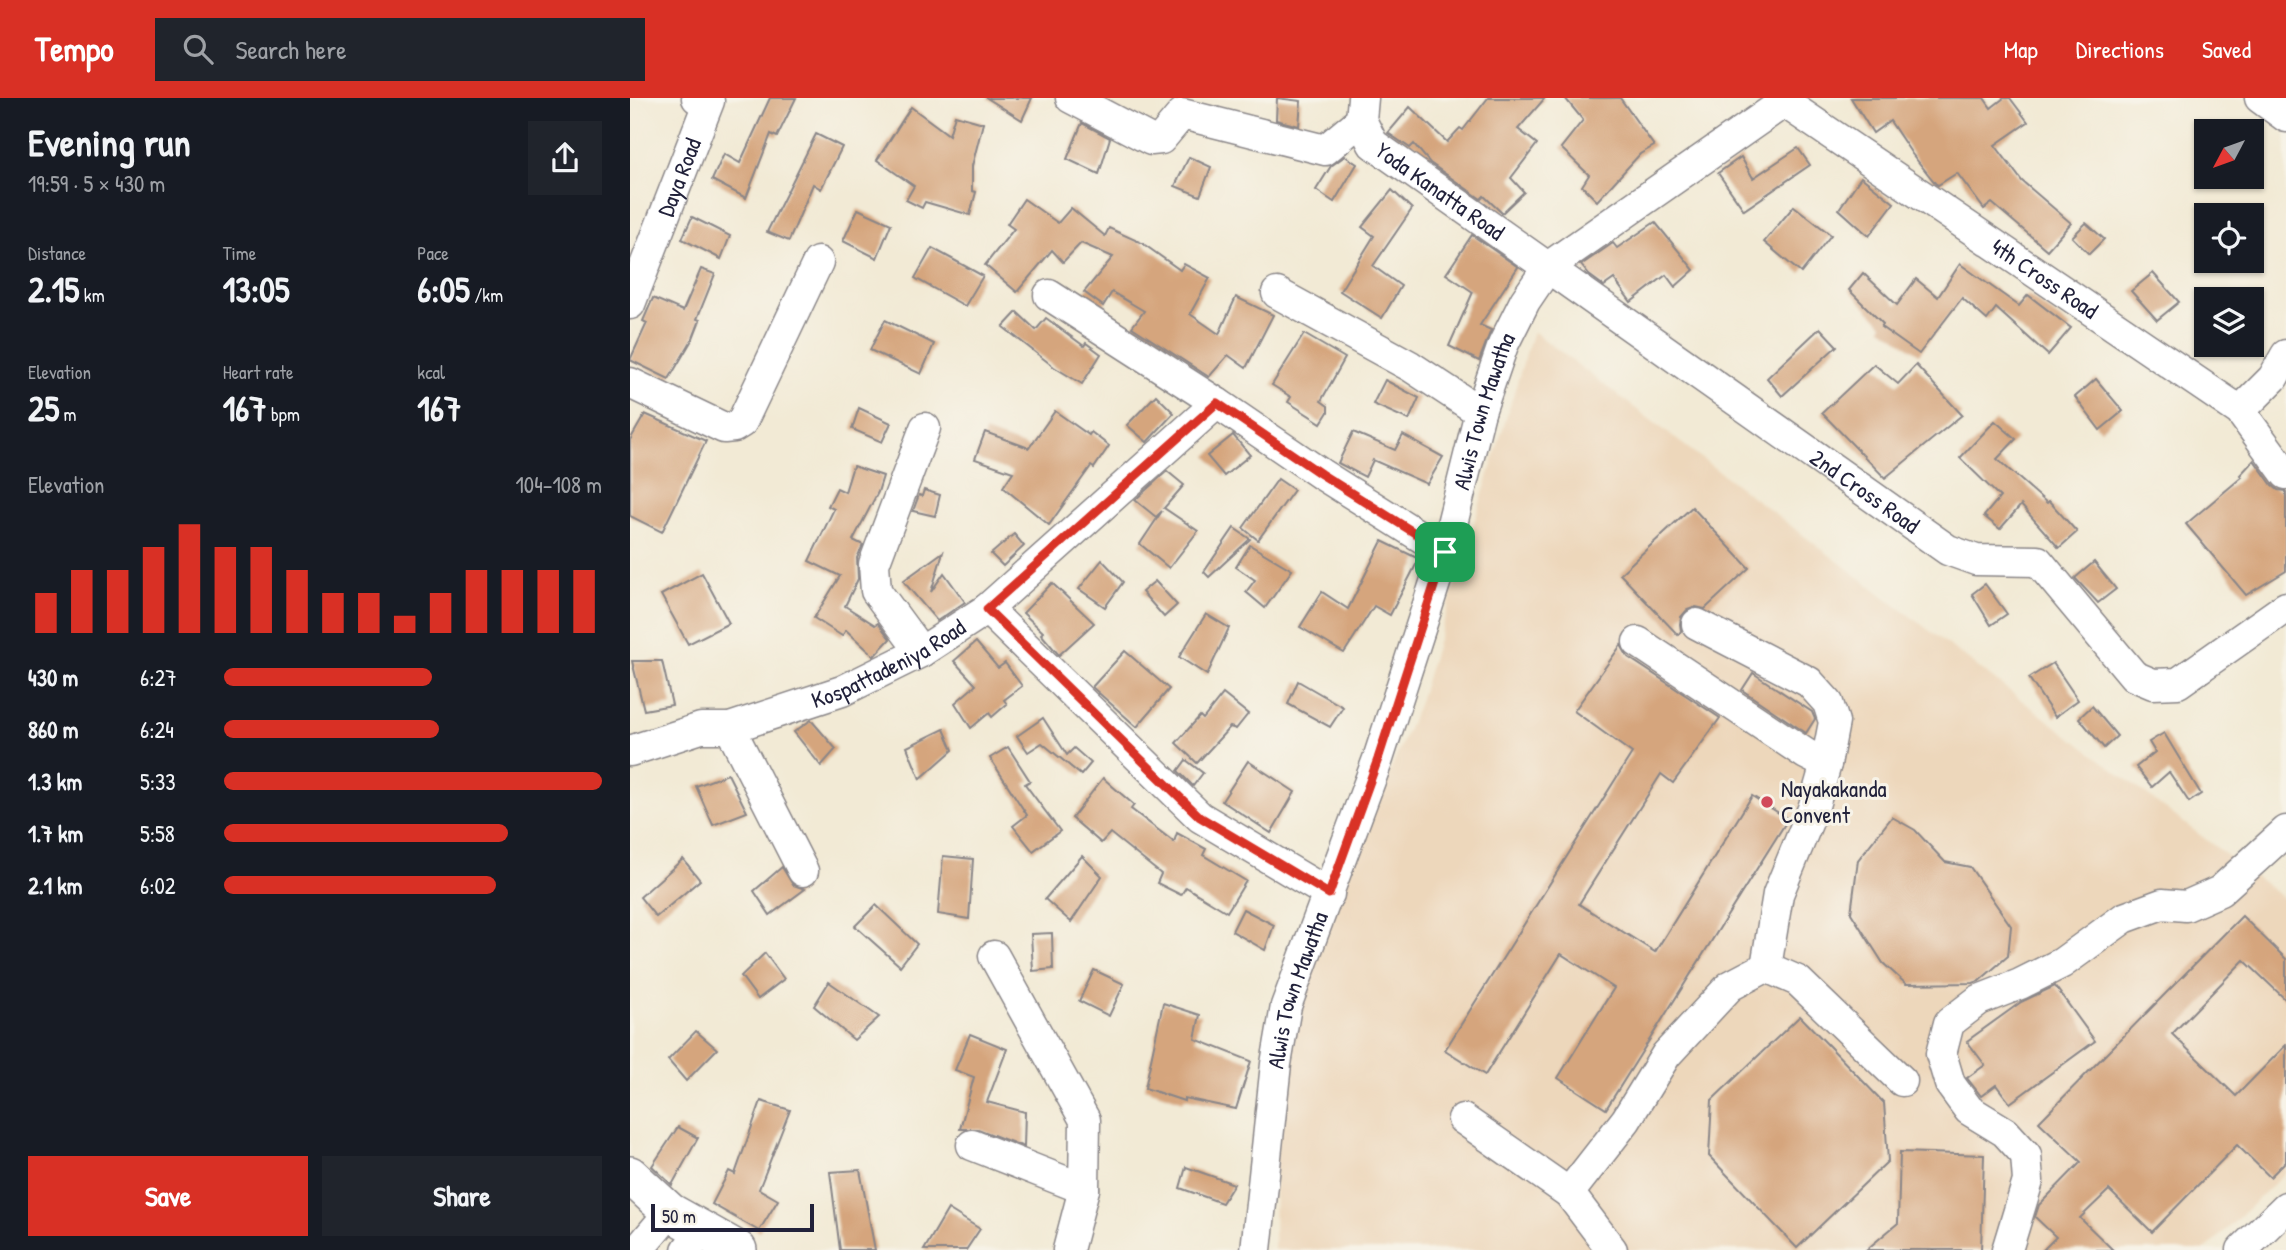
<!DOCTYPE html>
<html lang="en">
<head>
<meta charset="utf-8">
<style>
  body { margin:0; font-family:"Patrick Hand",sans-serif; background:#20242c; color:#f1f3f6; height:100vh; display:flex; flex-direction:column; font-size:26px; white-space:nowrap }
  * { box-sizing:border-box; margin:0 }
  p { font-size:23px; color:#9ea1a6 }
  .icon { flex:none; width:38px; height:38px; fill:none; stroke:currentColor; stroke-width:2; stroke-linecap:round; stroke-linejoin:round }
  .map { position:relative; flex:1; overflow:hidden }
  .sheet { display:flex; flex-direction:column; background:#171b24; width:630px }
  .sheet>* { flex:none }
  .needle { width:46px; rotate:229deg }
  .buttons { position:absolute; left:1564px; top:21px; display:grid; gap:14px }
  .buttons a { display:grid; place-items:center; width:70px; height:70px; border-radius:0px; background:#171b24; box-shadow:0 2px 5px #0004; font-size:35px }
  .scale { position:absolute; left:21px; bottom:18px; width:163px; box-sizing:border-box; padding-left:7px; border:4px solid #22223b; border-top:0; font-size:19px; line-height:24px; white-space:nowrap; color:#22223b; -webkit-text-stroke:5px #f7f3e8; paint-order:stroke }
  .pin { position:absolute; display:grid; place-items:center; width:60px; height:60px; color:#fff; margin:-30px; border-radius:14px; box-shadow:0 4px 10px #0006 }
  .round { display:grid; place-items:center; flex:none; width:74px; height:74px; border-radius:0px; background:#20242c }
  .summary { display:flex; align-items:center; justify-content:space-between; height:119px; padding:0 28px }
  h1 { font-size:38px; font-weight:700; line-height:52px }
  .figures { display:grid; grid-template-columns:repeat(3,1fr); gap:10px; height:119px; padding:7px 28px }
  .figures div { display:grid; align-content:center }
  .figures b { font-size:35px; font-weight:700 }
  .figures small { font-size:19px; font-weight:400 }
  .figures p { font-size:19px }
  .chart { height:196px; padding:14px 28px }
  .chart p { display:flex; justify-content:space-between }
  .chart svg { width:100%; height:126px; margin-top:7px; stroke:#d93025; stroke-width:6 }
  .primary-button { display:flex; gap:14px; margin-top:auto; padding:14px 28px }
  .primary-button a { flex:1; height:80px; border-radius:0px; background:#d93025; color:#fff; font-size:28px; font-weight:700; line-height:80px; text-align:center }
  .primary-button a+a { background:#20242c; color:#f1f3f6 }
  ul { padding:0 28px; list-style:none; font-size:23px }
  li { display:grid; grid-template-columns:112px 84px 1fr; align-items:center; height:52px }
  li i { height:18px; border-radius:9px; background:#d93025 }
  header { display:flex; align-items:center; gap:42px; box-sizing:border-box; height:98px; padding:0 35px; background:#d93025; color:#fff }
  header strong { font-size:33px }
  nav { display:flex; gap:38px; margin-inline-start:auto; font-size:24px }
  .search { width:490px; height:63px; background:#20242c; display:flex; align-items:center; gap:18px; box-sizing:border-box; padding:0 24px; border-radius:0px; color:#9ea1a6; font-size:26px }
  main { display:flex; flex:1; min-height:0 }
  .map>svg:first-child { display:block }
  .built { fill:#edd7bb }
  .building { fill:#d5a57d }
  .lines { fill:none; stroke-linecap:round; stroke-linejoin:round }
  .minor-casing { stroke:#8a8688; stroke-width:33 }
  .major-casing { stroke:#8a8688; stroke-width:40 }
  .minor { stroke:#fff; stroke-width:30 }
  .major { stroke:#fff; stroke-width:37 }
  .route-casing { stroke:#fff; stroke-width:14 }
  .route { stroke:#d93025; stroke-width:9 }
  .poi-dot { fill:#d1495b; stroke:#f7f3e8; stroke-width:2.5 }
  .labels { text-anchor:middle; stroke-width:6; stroke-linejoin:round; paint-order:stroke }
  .street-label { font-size:23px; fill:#22223b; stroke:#f7f3e8 }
  .poi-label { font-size:23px; fill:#22223b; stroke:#f7f3e8; text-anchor:start }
</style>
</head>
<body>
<header>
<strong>Tempo</strong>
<div class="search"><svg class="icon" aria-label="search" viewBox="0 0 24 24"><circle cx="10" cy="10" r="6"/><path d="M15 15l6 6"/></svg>Search here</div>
<nav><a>Map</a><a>Directions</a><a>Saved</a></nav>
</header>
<main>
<section class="sheet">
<div class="summary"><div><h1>Evening run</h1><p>19:59 · 5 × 430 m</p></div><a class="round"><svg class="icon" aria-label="share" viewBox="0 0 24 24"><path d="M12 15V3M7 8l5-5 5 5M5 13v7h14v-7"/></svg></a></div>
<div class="figures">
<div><p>Distance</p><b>2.15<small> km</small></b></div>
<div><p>Time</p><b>13:05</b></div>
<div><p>Pace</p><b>6:05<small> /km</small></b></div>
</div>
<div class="figures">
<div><p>Elevation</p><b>25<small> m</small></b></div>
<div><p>Heart rate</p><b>167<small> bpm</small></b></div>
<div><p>kcal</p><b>167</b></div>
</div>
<div class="chart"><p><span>Elevation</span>104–108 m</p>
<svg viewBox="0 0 160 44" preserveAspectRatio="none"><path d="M5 44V30M15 44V22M25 44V22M35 44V14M45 44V6M55 44V14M65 44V14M75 44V22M85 44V30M95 44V30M105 44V38M115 44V30M125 44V22M135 44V22M145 44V22M155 44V22"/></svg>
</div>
<ul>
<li><b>430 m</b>6:27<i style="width:55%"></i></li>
<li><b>860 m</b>6:24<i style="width:57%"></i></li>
<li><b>1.3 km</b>5:33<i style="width:100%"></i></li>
<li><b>1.7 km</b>5:58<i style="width:75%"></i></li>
<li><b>2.1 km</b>6:02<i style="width:72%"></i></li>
</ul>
<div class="primary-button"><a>Save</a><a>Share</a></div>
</section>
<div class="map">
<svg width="1656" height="1152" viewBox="0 0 1656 1152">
  <rect width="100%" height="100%" fill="#f7f3e8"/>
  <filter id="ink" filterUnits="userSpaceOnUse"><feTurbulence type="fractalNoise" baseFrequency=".0143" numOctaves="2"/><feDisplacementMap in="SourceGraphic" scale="14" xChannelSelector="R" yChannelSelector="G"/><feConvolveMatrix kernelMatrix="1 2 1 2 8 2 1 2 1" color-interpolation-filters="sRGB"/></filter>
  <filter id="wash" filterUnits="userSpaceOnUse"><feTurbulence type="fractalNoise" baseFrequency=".00686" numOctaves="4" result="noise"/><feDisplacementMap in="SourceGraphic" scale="28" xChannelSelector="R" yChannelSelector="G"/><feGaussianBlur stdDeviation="1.57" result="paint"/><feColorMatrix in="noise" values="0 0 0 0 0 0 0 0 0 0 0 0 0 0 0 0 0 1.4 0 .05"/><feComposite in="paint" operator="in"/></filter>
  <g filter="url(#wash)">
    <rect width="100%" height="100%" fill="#f2ead5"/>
    <!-- built -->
    <polygon class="built" points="903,233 1656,802 1656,1074 1575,1152 644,1152 646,1016 668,893 788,607"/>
    <g id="blocks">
      <!-- building -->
      <g class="building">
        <polygon points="140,0 166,0 147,39 141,36 116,100 82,82 94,56 110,65"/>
        <polygon points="357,0 402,0 392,22"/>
        <polygon points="647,0 671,3 669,28 646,22"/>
        <polygon points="858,0 915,0 888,31 907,46 881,80 894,94 872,115 854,98 851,101 800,65 784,46 780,50 758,35 780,9 817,44 830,30 833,32"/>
        <polygon points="935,0 990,0 1024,48 1010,56 967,103 952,88 959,77 931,50 953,22"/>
        <polygon points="1221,0 1354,0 1361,10 1374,0 1380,0 1398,24 1365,47 1392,83 1441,125 1417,152 1362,105 1354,111 1327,75 1308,87 1306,86 1282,56 1260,23 1243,35"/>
        <polygon points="281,9 319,37 325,17 353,25 342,68 342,93 346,94 340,117 295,104 292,110 276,102 284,88 247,62"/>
        <polygon points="452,25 480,40 469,76 437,61"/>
        <polygon points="186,36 212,49 191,91 183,86 159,143 137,134"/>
        <polygon points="1168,50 1180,67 1114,112 1088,75 1111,59 1123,80"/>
        <polygon points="715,58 727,66 704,104 686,92 701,68"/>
        <polygon points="559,59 581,69 570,98 545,88"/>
        <polygon points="1231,79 1264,105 1239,138 1209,111"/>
        <polygon points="762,92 782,111 743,168 771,188 752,220 710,193 744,138 732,129"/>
        <polygon points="394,101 428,125 441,110 475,138 479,130 512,145 550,172 554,166 580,180 560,216 589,236 606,199 643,217 616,270 598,257 579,279 502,229 514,213 482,194 473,208 454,194 483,159 451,145 433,164 422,152 387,194 355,167 384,131 377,126"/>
        <polygon points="1164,108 1201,137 1171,175 1134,144"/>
        <polygon points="228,111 261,126 247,160 213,143"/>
        <polygon points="62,119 100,138 91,161 52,141"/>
        <polygon points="1025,124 1064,172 1045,189 1036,177 1001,204 984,181 974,188 959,177 951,167 983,145 987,150"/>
        <polygon points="1456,125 1474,141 1459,156 1442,139"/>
        <polygon points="842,137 888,169 850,227 861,232 849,263 819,248 843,194 816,176"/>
        <polygon points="302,150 353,178 335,208 285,180"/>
        <polygon points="1330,166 1389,208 1398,197 1441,230 1418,257 1366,210 1357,222 1332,200 1289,256 1251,229 1253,226 1219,192 1233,175 1267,207 1286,181 1308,199"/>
        <polygon points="71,171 85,176 67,221 70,222 63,240 39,281 0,262 17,225 13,223 23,200 53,213"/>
        <polygon points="1523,175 1549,204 1527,222 1501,193"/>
        <polygon points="387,214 406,232 416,220 454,248 456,245 471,256 452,286 424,269 373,229"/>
        <polygon points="255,222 304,246 291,276 240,252"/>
        <polygon points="1190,230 1207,248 1152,298 1137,280"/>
        <polygon points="674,236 715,260 691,303 698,308 698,314 691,325 658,304 661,299 642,287"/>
        <polygon points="1244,266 1268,286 1286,267 1332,317 1255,380 1192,315"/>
        <polygon points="1466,281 1493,313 1470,332 1445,299"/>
        <polygon points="755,282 789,300 779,322 743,306"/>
        <polygon points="526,297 544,315 517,344 497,327"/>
        <polygon points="229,310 261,325 252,344 222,331"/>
        <polygon points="425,313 459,337 461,334 479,348 464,370 461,368 419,427 373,389 383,374 345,361 355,334 399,350"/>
        <polygon points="15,316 76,343 32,434 0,418 0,342"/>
        <polygon points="1365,323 1386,341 1367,361 1417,405 1419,403 1447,434 1429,450 1391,407 1370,431 1354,418 1370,399 1330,360"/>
        <polygon points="723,334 765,352 773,337 813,359 797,386 743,362 735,379 708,365"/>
        <polygon points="603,337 620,357 594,378 577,358"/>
        <polygon points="1624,362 1642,387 1648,392 1656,393 1656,473 1616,497 1556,426 1612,379 1610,377"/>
        <polygon points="223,368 253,378 248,394 223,442 233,447 227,460 228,481 215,508 245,527 248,525 260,541 244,558 216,532 212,538 184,520 210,478 179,463 204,411 198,408 207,390 215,394"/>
        <polygon points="537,373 554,387 534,410 568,433 539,470 510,446 532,413 526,419 505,402"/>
        <polygon points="648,381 664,392 628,442 613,430"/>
        <polygon points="294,392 310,397 305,418 283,413 289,397 292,398"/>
        <polygon points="1062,409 1119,470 1075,511 1066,509 1057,512 1051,519 1050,526 1051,533 1048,537 990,476"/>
        <polygon points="604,430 620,441 579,479 574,474"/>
        <polygon points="384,436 394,448 373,468 361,456"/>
        <polygon points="752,443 789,461 760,517 744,508 714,555 670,529 692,494 718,511"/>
        <polygon points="620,447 662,472 635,510 616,494 625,482 606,469"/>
        <polygon points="313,454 301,494 314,475 335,504 307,523 273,483"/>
        <polygon points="472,462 493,484 475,509 449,491"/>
        <polygon points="1464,464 1486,491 1468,505 1445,480"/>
        <polygon points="72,475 99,525 58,546 31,497"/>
        <polygon points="525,483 547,507 534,519 512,494"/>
        <polygon points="422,485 464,525 429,557 411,536 413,534 393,515"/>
        <polygon points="1355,486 1377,516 1361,527 1342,496"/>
        <polygon points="576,516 599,530 577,577 549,559"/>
        <polygon points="346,544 368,570 375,565 392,588 374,602 377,606 362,619 359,615 341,630 325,605 346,587 324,563"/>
        <polygon points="991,547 998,559 1090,620 1043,685 1031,676 949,806 1025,854 1122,698 1158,721 976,1011 928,980 984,890 931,856 855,977 815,952 1002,655 944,613"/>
        <polygon points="495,553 539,591 507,629 462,589"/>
        <polygon points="2,563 32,563 42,607 14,612"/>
        <polygon points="1423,565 1448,602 1425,619 1399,580"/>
        <polygon points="1123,575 1182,614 1185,621 1176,635 1112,592"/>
        <polygon points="668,583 713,609 700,629 658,606"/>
        <polygon points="593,596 618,616 606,631 600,629 567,665 546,645 570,618 573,621"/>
        <polygon points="1462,608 1487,638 1474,650 1449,620"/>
        <polygon points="413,620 437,657 444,650 461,665 451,677 412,645 398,654 387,638"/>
        <polygon points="181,622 206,651 191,668 164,634"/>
        <polygon points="314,631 323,652 290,681 277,649"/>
        <polygon points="1534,635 1571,696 1559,704 1539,674 1522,689 1506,669 1525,654 1519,644"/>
        <polygon points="378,649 400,683 395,686 430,733 403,753 383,728 397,717 360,660"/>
        <polygon points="556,662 573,675 563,688 548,673"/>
        <polygon points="618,663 665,694 641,735 592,703"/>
        <polygon points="98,676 117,714 83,727 66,688"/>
        <polygon points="473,680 504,707 501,711 544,744 547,735 576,751 573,757 616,783 597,814 556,789 551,797 527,785 531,776 480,735 471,745 442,720"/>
        <polygon points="1262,719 1285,732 1315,764 1340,769 1381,828 1378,858 1349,883 1343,885 1276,886 1253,865 1221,815 1228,762"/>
        <polygon points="313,758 343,761 339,821 308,816"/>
        <polygon points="452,758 472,778 441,824 415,801"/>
        <polygon points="53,761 70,782 26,819 10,799"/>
        <polygon points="152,769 163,787 175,791 140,817 124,793"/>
        <polygon points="246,807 287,846 270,868 225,828"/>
        <polygon points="613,811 644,827 635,852 602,833"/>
        <polygon points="1612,818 1656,861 1656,902 1614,862 1542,936 1606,998 1656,947 1656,1063 1640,1079 1607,1047 1522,1134 1479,1092 1450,1120 1483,1152 1413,1152 1426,1139 1405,1119 1409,1107 1451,1064 1409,1024"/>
        <polygon points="422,835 423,871 403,873 401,836"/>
        <polygon points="135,855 154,881 128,901 111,878"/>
        <polygon points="464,872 494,886 479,918 449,903"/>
        <polygon points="199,884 249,919 224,942 184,908"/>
        <polygon points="1425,888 1465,943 1380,1005 1366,987 1351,998 1337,980 1355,967 1337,943 1391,904"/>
        <polygon points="533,905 570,917 565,941 621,963 606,1011 554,1000 554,1003 515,990"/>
        <polygon points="1170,918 1254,1005 1258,1063 1167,1150 1079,1058 1082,1002"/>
        <polygon points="66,933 87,951 56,983 38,962"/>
        <polygon points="340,936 377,951 357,1004 395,1014 394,1049 348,1031 330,1031 344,979 325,972"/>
        <polygon points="131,1003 160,1012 129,1091 148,1102 129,1133 82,1106 99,1073 105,1076"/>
        <polygon points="48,1029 68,1040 42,1087 22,1068"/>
        <polygon points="1270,1054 1354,1057 1351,1152 1236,1152 1268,1125"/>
        <polygon points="556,1069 604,1086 592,1105 550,1090"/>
        <polygon points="230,1072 245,1152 210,1152 200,1074"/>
        <polygon points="318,1111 350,1131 336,1152 294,1152"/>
      </g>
    </g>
  </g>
  <g filter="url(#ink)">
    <use href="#blocks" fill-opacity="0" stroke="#8a8688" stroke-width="2"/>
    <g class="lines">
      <defs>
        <g id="minor">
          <polyline points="441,0 521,42 531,41 552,16 695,52 731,22"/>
          <path id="s1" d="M 733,0 L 731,22 L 743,46 L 1318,452 L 1346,462 L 1408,463 L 1504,578 L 1523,586 L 1548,585 L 1656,509"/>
          <path id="s2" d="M 1148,0 L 1610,313 L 1656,376"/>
          <polyline points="1630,0 1656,19"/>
          <polyline points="647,195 780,268 850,314"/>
          <polyline points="419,197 587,305"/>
          <path id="s3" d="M 0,206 L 79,3 L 67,0"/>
          <polyline points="0,285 94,330 104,329 112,324 188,164"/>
          <polyline points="1610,313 1643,280 1656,257"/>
          <polyline points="357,511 570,719 699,796"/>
          <polyline points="1067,526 1179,584 1198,605 1204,624 1196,666"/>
          <polyline points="1008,544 1176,656 1196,666 1183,711 1148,796 1136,869"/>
          <polyline points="291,554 246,493 244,466 295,330"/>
          <polyline points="100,630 173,773"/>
          <path id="s4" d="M 0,653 L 71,630 L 100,630 L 212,593 L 291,554 L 357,511 L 587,305 L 691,376 L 815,454"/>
          <polyline points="364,858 455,1022 454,1091 438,1152"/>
          <polyline points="833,1021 939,1095 982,1152"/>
          <polyline points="342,1047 454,1091"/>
          <polyline points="939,1095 996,1022 1036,957 1100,888 1136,869 1168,883 1272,983"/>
          <polyline points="8,1152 40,1114"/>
          <polyline points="57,1152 72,1132"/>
          <path id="s5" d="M 626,1152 L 646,966 L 656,908 L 748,661 L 815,454 L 850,314 L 873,247 L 895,203 L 918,169 L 1160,0"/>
          <polyline points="1377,1152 1398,1083 1396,1057 1375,1034 1339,1012 1320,986 1311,956 1319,925 1349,902 1390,886 1432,865 1494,820 1532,806 1556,808 1590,793 1656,733"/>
          <polyline points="1612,1152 1656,1109"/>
        </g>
        <polyline id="major" points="0,1077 40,1114 108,1152"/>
      </defs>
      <!-- minor casing -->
      <use href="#minor" class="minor-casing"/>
      <!-- major casing -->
      <use href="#major" class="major-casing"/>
      <!-- minor -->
      <use href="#minor" class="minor"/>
      <!-- major -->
      <use href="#major" class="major"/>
    </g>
  </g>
  <g class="lines" filter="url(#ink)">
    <defs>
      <polygon id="route" points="587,305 691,376 815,454 748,661 699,796 570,719 357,511"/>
    </defs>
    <!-- route casing -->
    <use href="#route" class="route-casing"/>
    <!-- route -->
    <use href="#route" class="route"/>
  </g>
  <!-- markers -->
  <circle class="poi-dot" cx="1137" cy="704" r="7"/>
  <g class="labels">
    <!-- street labels -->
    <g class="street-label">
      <text dy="8" stroke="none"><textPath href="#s3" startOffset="136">Daya Road</textPath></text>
      <text dy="8" stroke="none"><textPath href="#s1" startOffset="131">Yoda Kanatta Road</textPath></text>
      <text dy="8" stroke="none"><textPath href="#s2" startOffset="322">4th Cross Road</textPath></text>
      <text dy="8" stroke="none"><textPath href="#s5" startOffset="873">Alwis Town Mawatha</textPath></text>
      <text dy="8" stroke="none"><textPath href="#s1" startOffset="651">2nd Cross Road</textPath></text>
      <text dy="8" stroke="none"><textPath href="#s4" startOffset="275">Kospattadeniya Road</textPath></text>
      <text dy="8" stroke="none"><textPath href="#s5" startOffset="264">Alwis Town Mawatha</textPath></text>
    </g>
    <!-- poi labels -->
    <g class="poi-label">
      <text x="1151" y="699">Nayakakanda<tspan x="1151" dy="26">Convent</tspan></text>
    </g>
  </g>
</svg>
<div class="buttons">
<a><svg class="needle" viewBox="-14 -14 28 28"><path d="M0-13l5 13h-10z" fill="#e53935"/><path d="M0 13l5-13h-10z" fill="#9ea1a6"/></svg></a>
<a><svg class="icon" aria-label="locate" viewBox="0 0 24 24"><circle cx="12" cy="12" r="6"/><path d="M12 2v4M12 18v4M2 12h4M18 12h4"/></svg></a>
<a><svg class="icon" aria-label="layers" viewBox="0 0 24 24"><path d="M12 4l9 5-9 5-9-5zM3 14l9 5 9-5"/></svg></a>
</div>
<div class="scale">50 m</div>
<div class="pin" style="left:815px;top:454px;background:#1e9e55"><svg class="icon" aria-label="arrive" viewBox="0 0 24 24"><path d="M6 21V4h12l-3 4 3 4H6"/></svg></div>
</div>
</main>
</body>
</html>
